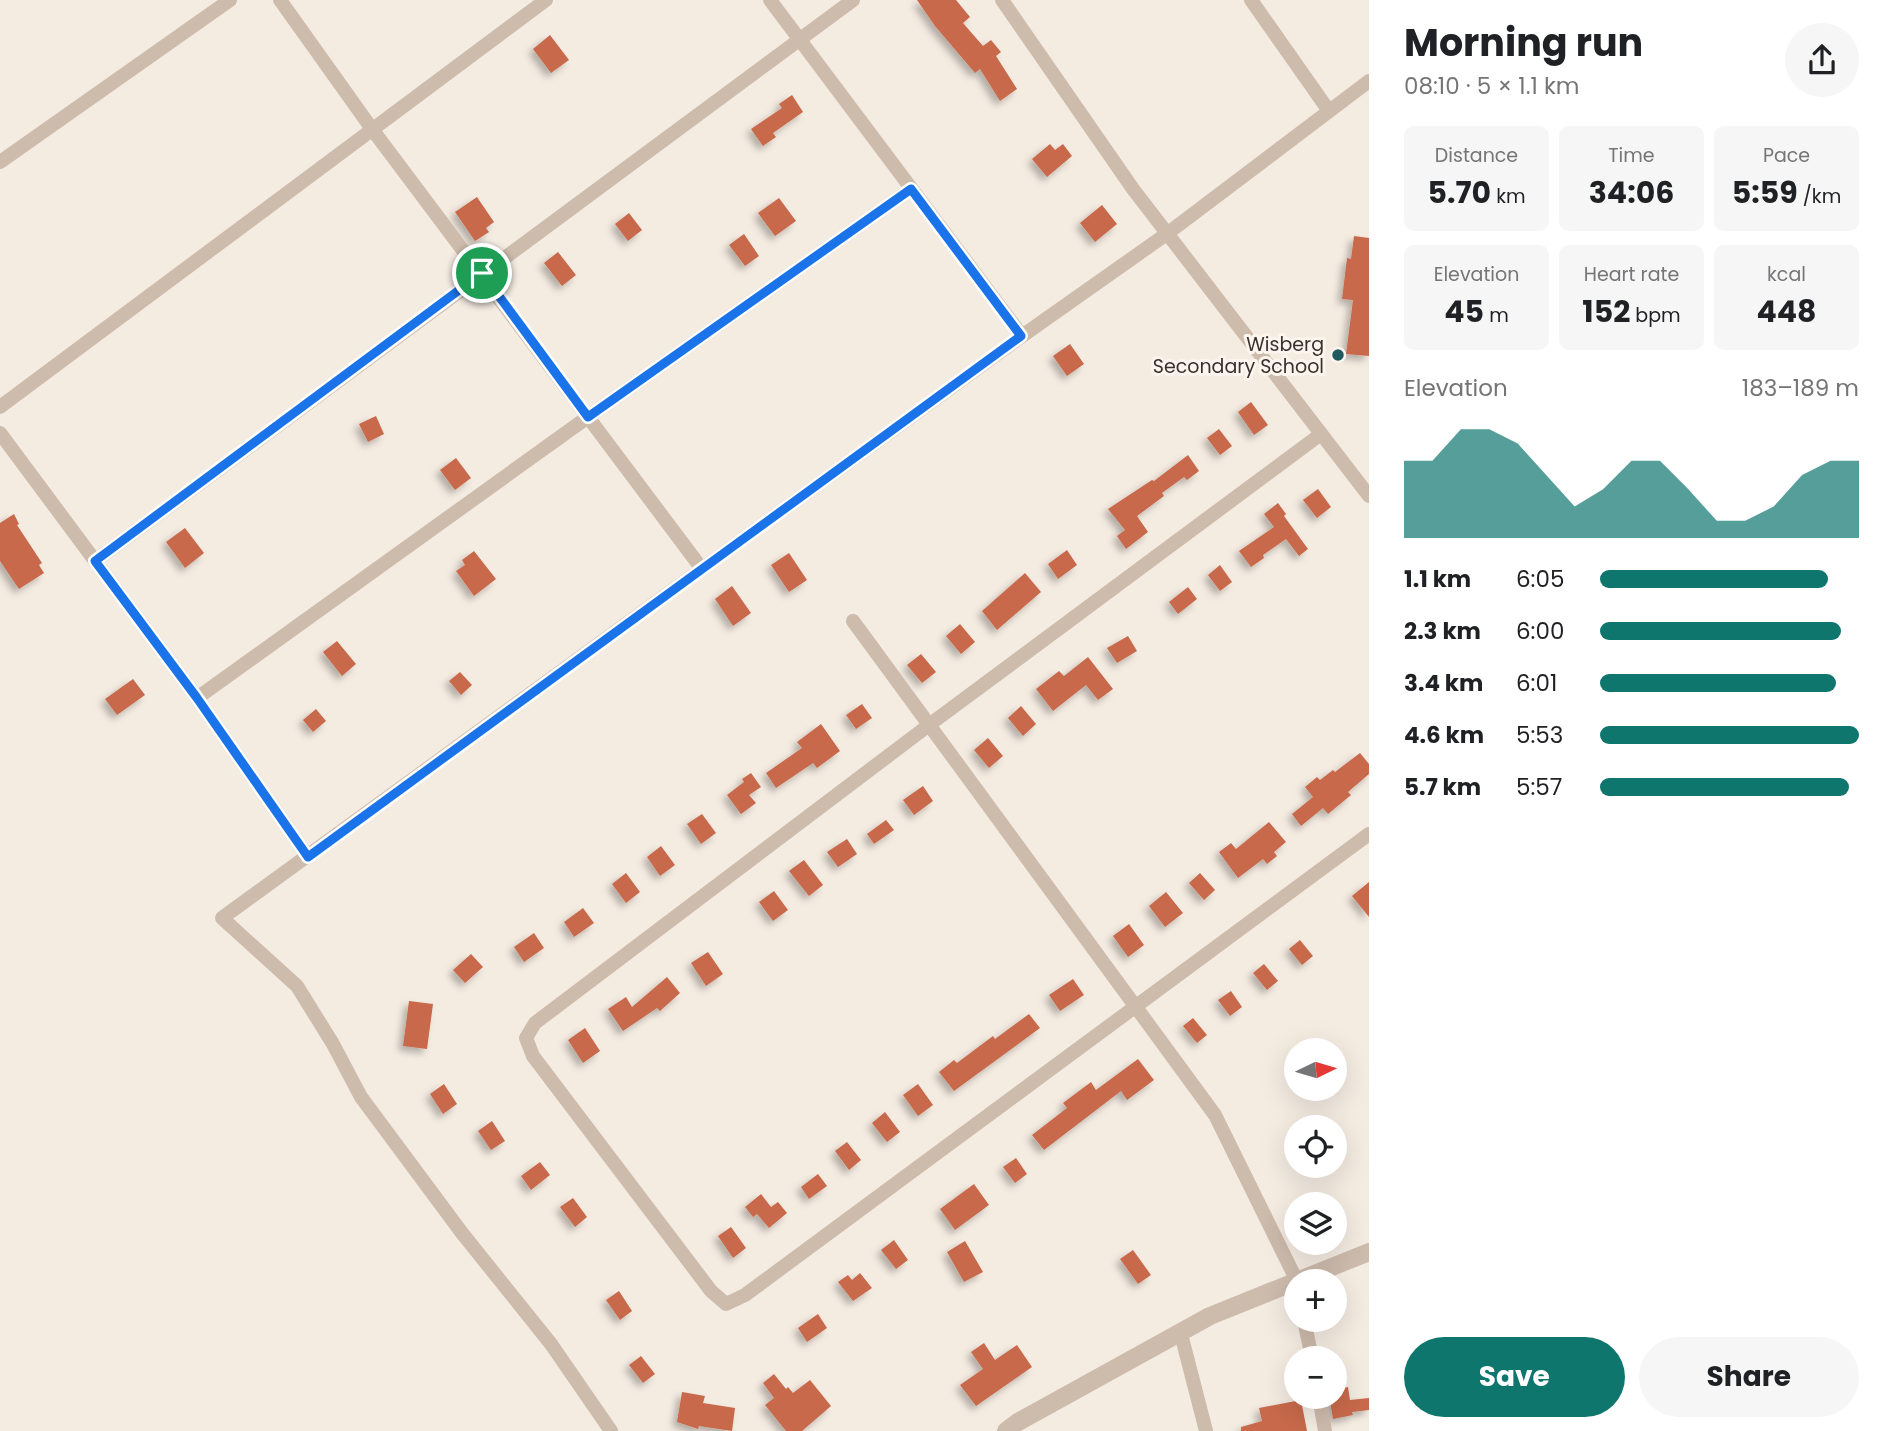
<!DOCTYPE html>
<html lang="en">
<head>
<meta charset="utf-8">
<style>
  body { margin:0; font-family:Poppins,sans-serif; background:#f6f6f6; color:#202124; height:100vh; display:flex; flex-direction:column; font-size:26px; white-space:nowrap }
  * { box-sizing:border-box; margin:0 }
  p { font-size:23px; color:#757577 }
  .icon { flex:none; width:38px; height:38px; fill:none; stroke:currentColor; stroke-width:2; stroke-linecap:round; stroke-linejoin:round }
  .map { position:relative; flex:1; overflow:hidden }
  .details { display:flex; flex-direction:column; background:#fff; width:525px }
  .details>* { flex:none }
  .needle { width:46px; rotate:85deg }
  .fabs { position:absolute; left:1284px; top:1038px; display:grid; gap:14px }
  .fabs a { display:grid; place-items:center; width:63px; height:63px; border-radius:50%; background:#fff; box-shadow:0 7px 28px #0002; font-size:35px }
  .pin { position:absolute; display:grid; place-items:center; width:60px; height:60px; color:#fff; margin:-30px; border:4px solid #fff; border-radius:50%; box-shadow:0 2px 7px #0007 }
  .round { display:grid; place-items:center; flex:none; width:74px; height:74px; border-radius:37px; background:#f6f6f6 }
  .head { display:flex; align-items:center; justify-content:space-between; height:119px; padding:0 35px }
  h1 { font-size:38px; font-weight:700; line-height:52px }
  .stats { display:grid; grid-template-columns:repeat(3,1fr); gap:10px; height:119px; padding:7px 35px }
  .stats div { display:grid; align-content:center; border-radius:10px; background:#f6f6f6; text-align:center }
  .stats b { font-size:30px; font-weight:700 }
  .stats small { font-size:19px; font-weight:400 }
  .stats p { font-size:19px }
  .chart { height:196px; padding:14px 35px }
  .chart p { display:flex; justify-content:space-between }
  .chart svg { width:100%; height:126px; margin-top:7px; fill:#0f766e; opacity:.7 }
  .button { display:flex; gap:14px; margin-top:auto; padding:14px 35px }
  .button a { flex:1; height:80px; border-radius:42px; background:#0f766e; color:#fff; font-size:28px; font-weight:700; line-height:80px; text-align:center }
  .button a+a { background:#f6f6f6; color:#202124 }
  ul { padding:0 35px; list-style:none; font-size:23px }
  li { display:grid; grid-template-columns:112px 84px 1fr; align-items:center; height:52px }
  li i { height:18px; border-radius:9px; background:#0f766e }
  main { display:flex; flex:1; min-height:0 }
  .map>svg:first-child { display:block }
  .building { fill:#c8694b; filter:url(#shadow) }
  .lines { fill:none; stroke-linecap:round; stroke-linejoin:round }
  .minor { stroke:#cdbbac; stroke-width:14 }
  .tertiary { stroke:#cdbbac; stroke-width:18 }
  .route-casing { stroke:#fff; stroke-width:14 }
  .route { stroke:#1a73e8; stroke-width:9 }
  .poi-dot { fill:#1f5a5e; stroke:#fbf5ee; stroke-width:2.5 }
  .labels { text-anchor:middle; stroke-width:6; stroke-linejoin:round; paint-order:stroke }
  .poi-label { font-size:19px; fill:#3b302b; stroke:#fbf5ee; text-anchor:end }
</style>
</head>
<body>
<main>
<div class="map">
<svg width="1369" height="1431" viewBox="0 0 1369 1431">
  <defs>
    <filter id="shadow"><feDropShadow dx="-4.5" dy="4.5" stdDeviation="3.5" flood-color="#0004"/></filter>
  </defs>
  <rect width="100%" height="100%" fill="#f4ebe1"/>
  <!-- building -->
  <g class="building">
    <polygon points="917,0 956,0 970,17 963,23 983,46 991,40 1001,52 996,56 1017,89 1000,101 980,69 975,73 935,26"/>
    <polygon points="550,35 569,60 551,73 533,49"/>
    <polygon points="792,95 803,112 773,133 776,137 763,146 751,129 782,108 779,104"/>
    <polygon points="1050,144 1055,150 1063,144 1072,156 1047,177 1032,159"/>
    <polygon points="477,197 494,222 486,228 489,232 475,241 455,212"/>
    <polygon points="779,198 796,221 775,236 758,213"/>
    <polygon points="1102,205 1117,224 1095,242 1080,223"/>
    <polygon points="629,213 642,230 628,241 615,224"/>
    <polygon points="744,234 759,256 745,266 729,245"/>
    <polygon points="1354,236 1369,238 1369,356 1346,354 1353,300 1342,299 1347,258 1351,259"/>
    <polygon points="558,252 576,275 562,286 544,263"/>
    <polygon points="1070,344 1084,364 1067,376 1053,356"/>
    <polygon points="1251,402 1268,425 1254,435 1238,412"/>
    <polygon points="376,416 384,434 368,442 359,424"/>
    <polygon points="1219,429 1232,446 1220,455 1207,438"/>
    <polygon points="1188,455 1199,471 1187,480 1184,477 1162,493 1164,496 1137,516 1148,532 1126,549 1117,536 1125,530 1108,509 1152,480 1154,481"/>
    <polygon points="456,458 471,478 455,490 440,470"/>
    <polygon points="1318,489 1331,507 1317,518 1303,500"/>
    <polygon points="1278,503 1286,514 1284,516 1308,549 1299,556 1286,539 1263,555 1264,558 1251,567 1239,551 1274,527 1264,514"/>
    <polygon points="14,514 19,524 17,525 42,563 39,565 44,573 19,589 0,561 0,523"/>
    <polygon points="185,528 204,553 185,568 166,542"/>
    <polygon points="1067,550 1077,565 1058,579 1048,564"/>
    <polygon points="474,551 496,579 474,596 456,571 465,565 462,560"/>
    <polygon points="789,553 807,580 789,592 771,565"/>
    <polygon points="1220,565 1232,582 1220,591 1208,575"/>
    <polygon points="1025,573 1041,592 997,630 982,611"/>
    <polygon points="732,586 751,613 733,626 715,599"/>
    <polygon points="1188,587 1197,599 1178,614 1169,602"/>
    <polygon points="960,624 975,642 961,654 946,636"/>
    <polygon points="1128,636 1137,651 1117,663 1107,648"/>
    <polygon points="337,641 356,664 342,676 323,652"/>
    <polygon points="921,654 936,672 922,683 907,665"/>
    <polygon points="1088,657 1113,689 1098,700 1086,685 1053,711 1036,689 1059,671 1064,676"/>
    <polygon points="460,672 472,685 461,695 449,681"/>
    <polygon points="133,679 145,695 117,715 105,699"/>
    <polygon points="862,704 872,718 856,729 846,715"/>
    <polygon points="1021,706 1036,724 1023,736 1008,718"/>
    <polygon points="316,709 326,721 313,732 303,720"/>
    <polygon points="821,724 840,751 817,768 813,763 776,788 766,773 802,748 797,742"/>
    <polygon points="988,738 1003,756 989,768 974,750"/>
    <polygon points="1360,753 1369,764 1369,774 1348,792 1351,795 1328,814 1323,808 1301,826 1292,814 1313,797 1305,787 1317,777 1320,780 1333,770 1335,772"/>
    <polygon points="751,773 761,787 749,795 756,803 741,814 727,795 744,782 742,779"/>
    <polygon points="923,786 933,801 914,815 903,800"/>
    <polygon points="702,814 716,833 701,844 687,824"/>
    <polygon points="886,820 894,830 874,844 867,834"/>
    <polygon points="1269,822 1286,842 1274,852 1277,856 1267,864 1263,859 1238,878 1219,852 1231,843 1236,849"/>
    <polygon points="847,839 857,854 838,867 827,852"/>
    <polygon points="661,846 675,865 660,876 647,857"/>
    <polygon points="804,860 823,885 809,896 789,871"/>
    <polygon points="626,873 640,892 626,903 612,884"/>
    <polygon points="1200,873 1215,890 1204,900 1189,883"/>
    <polygon points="1369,882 1369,917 1352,896"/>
    <polygon points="774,891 788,910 773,921 759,902"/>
    <polygon points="1166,892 1183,913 1165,927 1149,906"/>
    <polygon points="583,908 594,923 574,937 564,922"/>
    <polygon points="1129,924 1144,945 1128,957 1113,936"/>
    <polygon points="534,933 544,948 524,962 514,947"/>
    <polygon points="1300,940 1313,956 1302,965 1289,949"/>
    <polygon points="708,952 723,974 706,986 691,963"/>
    <polygon points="471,954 483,967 465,983 453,970"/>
    <polygon points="1264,964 1278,981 1267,990 1253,973"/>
    <polygon points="667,977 680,993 660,1011 657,1008 623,1031 608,1009 626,997 632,1007"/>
    <polygon points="1073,979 1084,995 1060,1011 1049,995"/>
    <polygon points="1231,991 1242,1007 1230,1016 1218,1000"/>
    <polygon points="409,1001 433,1004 427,1049 403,1046"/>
    <polygon points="1029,1014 1040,1028 954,1091 939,1072 954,1060 957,1063 993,1036 995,1039"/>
    <polygon points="1193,1018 1207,1035 1197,1043 1183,1026"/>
    <polygon points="585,1028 600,1051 583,1063 568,1040"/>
    <polygon points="1138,1059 1154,1080 1127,1100 1121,1091 1044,1150 1032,1135 1067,1108 1063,1103 1091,1082 1096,1090"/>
    <polygon points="444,1084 457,1104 443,1114 430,1094"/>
    <polygon points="918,1084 933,1105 918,1116 903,1095"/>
    <polygon points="885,1112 900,1132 887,1142 872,1123"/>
    <polygon points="492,1121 505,1141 491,1150 478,1131"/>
    <polygon points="847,1142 861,1160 849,1170 835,1151"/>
    <polygon points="1016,1158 1027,1174 1015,1183 1003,1167"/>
    <polygon points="540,1162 550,1175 531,1190 521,1176"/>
    <polygon points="818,1174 827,1186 809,1199 801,1187"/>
    <polygon points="974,1184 989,1205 955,1230 940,1209"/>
    <polygon points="761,1194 771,1207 778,1202 787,1213 769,1228 757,1214 753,1217 745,1207"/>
    <polygon points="573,1198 587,1217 575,1227 560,1207"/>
    <polygon points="731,1227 746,1248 733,1258 718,1236"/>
    <polygon points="894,1240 908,1260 896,1269 881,1250"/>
    <polygon points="965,1241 983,1272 964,1282 947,1252"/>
    <polygon points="1133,1250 1151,1275 1138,1284 1120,1259"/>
    <polygon points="860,1273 872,1288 853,1301 838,1282 848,1275 852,1280"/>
    <polygon points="619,1291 632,1311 620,1320 606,1300"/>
    <polygon points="818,1314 827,1328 807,1342 798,1328"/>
    <polygon points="984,1343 995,1360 1017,1345 1032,1367 976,1406 960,1385 983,1369 971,1352"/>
    <polygon points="641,1356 655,1374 643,1383 629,1365"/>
    <polygon points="774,1374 786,1389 788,1387 793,1393 810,1380 831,1406 802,1431 786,1431 765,1405 774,1398 763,1383"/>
    <polygon points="1348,1387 1350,1400 1369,1398 1369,1410 1352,1412 1353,1415 1333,1419 1329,1396 1335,1396 1335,1390"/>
    <polygon points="682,1392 705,1396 703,1403 735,1408 732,1431 699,1426 698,1429 677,1422"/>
    <polygon points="1301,1400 1307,1431 1241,1431 1241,1427 1262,1421 1259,1408"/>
  </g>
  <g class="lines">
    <!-- minor -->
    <g class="minor">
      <polyline points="280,0 372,129 702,569"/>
      <polyline points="770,0 1022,336"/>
      <polyline points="1002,0 1133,189 1369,496"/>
      <polyline points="1251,0 1329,111"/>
      <polyline points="0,162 230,0"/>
      <polyline points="0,407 546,0"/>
      <polyline points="0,433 197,698 308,857"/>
      <polyline points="1321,434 929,725 535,1023 526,1038 533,1056 711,1291 726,1304 745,1295 1369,834"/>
      <polyline points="95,561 853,0"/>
      <polyline points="853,621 1215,1115 1297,1281"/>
      <polyline points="197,698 588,417 911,189"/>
      <polyline points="1304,1320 1312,1358"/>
      <polyline points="1181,1334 1206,1431"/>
      <polyline points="1319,1396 1325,1431"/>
      <polyline points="611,1431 551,1344 462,1233 361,1097 333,1044 297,986 222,918 1022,336 1168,233 1369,81"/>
    </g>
    <!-- tertiary -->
    <polyline class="tertiary" points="1006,1431 1018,1422 1210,1316 1369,1252"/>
  </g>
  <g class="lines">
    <defs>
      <polygon id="route" points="911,189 1021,336 308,857 197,698 95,561 482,273 588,417"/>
    </defs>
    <!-- route casing -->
    <use href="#route" class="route-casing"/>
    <!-- route -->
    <use href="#route" class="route"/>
  </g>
  <!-- markers -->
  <circle class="poi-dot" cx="1338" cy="355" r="7"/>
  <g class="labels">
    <!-- poi labels -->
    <g class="poi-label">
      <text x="1324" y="351">Wisberg<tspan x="1324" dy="22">Secondary School</tspan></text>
    </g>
  </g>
</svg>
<div class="fabs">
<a><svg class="needle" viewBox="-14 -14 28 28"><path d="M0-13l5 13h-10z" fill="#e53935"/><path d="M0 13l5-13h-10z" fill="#757577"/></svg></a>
<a><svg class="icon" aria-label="locate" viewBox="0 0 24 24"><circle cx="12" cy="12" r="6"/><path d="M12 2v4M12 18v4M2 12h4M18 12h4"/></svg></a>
<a><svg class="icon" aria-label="layers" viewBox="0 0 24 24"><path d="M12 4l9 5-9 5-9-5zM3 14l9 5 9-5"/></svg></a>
<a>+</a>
<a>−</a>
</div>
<div class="pin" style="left:482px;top:273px;background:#1e9e55"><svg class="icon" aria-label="arrive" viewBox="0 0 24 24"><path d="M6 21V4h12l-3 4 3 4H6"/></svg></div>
</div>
<section class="details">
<div class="head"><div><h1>Morning run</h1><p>08:10 · 5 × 1.1 km</p></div><a class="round"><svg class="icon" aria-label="share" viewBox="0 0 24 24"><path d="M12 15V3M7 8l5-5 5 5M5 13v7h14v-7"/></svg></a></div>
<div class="stats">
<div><p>Distance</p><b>5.70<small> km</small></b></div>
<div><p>Time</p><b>34:06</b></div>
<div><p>Pace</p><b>5:59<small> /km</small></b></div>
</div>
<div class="stats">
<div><p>Elevation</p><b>45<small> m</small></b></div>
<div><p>Heart rate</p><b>152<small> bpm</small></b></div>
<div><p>kcal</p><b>448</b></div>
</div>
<div class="chart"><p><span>Elevation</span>183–189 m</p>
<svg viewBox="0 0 160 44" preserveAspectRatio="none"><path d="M0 44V17L10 17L20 6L30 6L40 11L50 22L60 33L70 27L80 17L90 17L100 27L110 38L120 38L130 33L140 22L150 17L160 17V44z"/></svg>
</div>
<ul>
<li><b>1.1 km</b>6:05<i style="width:88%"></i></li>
<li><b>2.3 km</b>6:00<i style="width:93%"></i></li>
<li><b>3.4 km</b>6:01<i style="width:91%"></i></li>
<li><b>4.6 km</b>5:53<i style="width:100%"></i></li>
<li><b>5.7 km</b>5:57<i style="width:96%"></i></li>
</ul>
<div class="button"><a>Save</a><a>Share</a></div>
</section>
</main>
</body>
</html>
